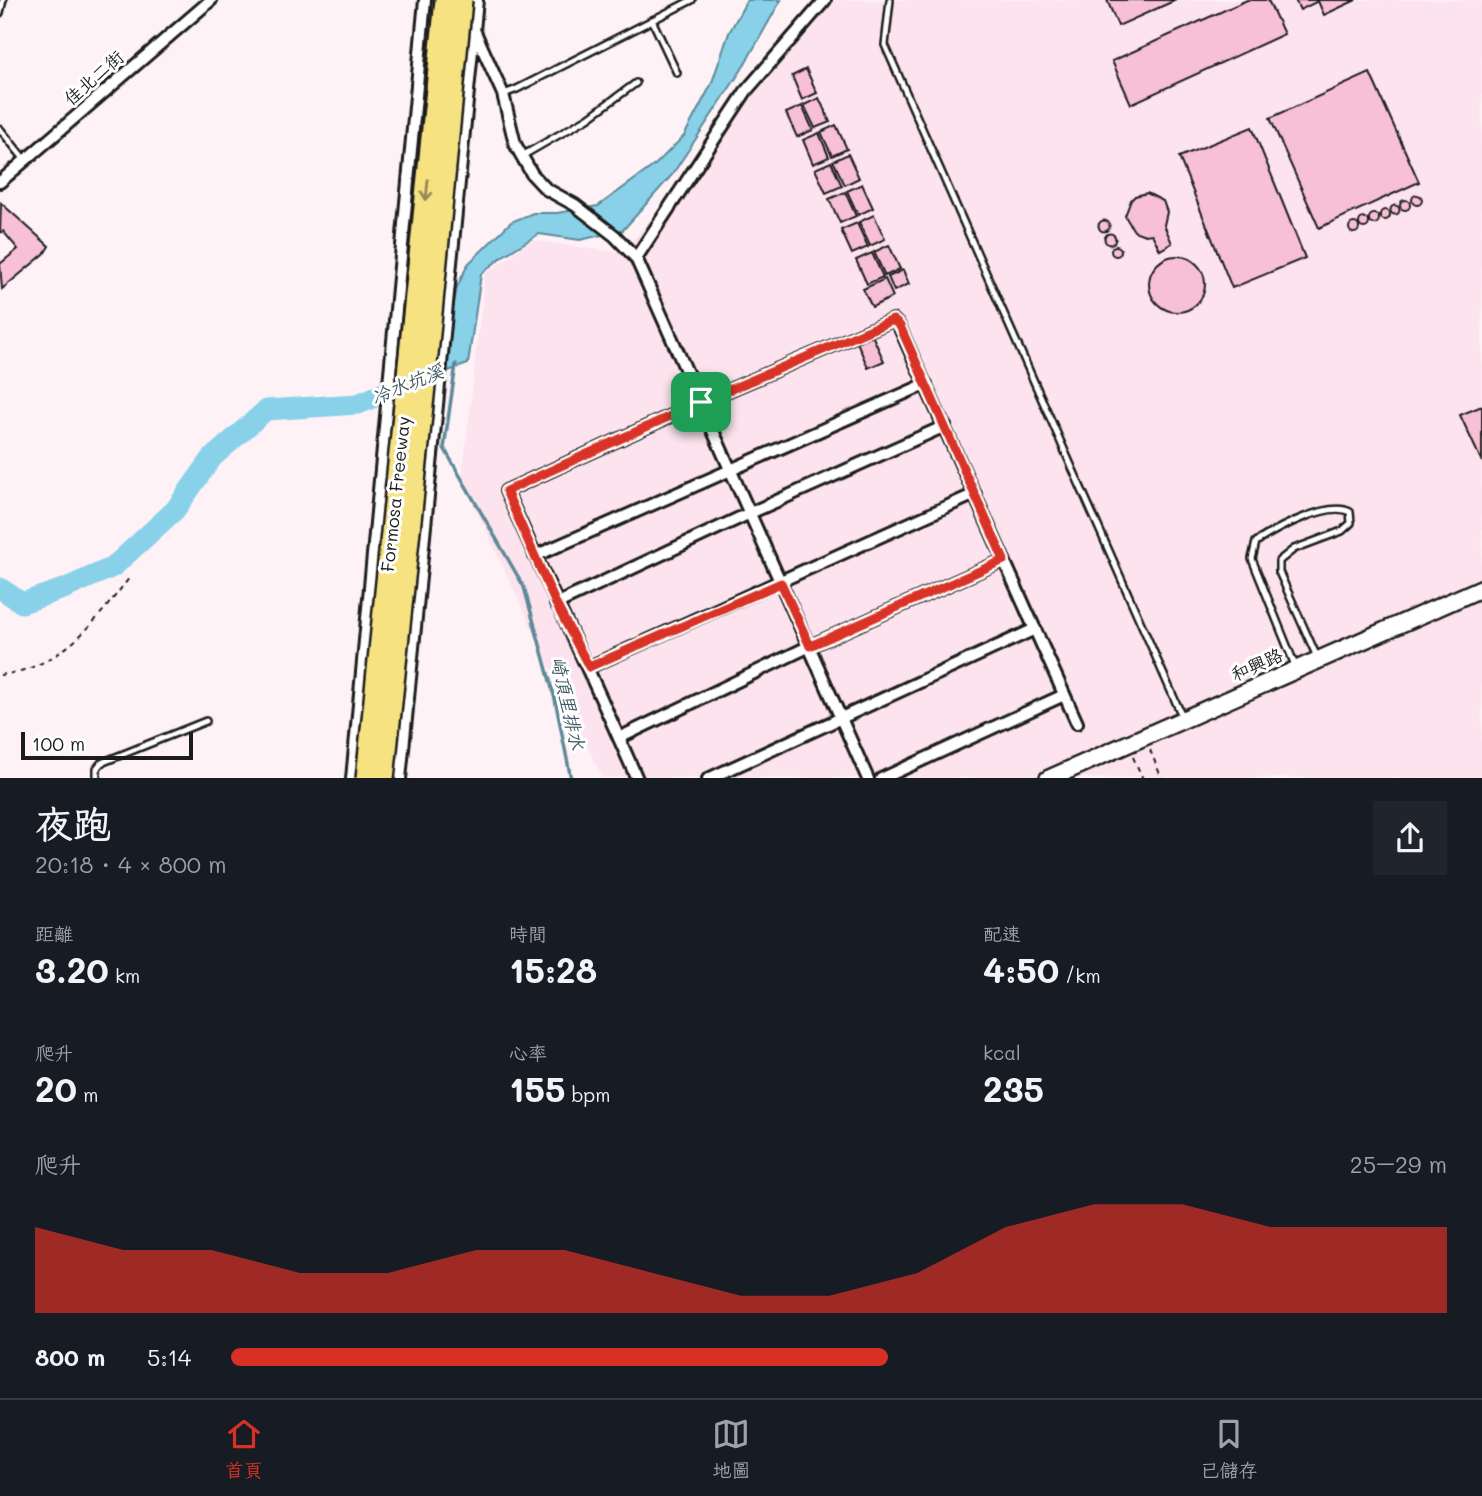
<!DOCTYPE html>
<html lang="zh-TW">
<head>
<meta charset="utf-8">
<style>
  body { margin:0; font-family:Mali,"LXGW WenKai TC",sans-serif; background:#20242c; color:#f1f3f6; height:100vh; display:flex; flex-direction:column; font-size:26px; white-space:nowrap }
  * { box-sizing:border-box; margin:0 }
  p { font-size:23px; color:#9ea1a6 }
  .icon { flex:none; width:38px; height:38px; fill:none; stroke:currentColor; stroke-width:2; stroke-linecap:round; stroke-linejoin:round }
  .map { position:relative; height:778px; overflow:hidden }
  .panel { display:flex; flex-direction:column; background:#171b24; flex:1 }
  .panel>* { flex:none }
  .scale { position:absolute; left:21px; bottom:18px; width:172px; box-sizing:border-box; padding-left:7px; border:4px solid #1c1c1c; border-top:0; font-size:19px; line-height:24px; white-space:nowrap; color:#1c1c1c; -webkit-text-stroke:5px #fff; paint-order:stroke }
  .pin { position:absolute; display:grid; place-items:center; width:60px; height:60px; color:#fff; margin:-30px; border-radius:14px; box-shadow:0 4px 10px #0006 }
  .round { display:grid; place-items:center; flex:none; width:74px; height:74px; border-radius:0px; background:#20242c }
  .overview { display:flex; align-items:center; justify-content:space-between; height:119px; padding:0 35px }
  h1 { font-size:38px; font-weight:700; line-height:52px }
  .figures { display:grid; grid-template-columns:repeat(3,1fr); gap:10px; height:119px; padding:7px 35px }
  .figures div { display:grid; align-content:center }
  .figures b { font-size:35px; font-weight:700 }
  .figures small { font-size:19px; font-weight:400 }
  .figures p { font-size:19px }
  .chart { height:196px; padding:14px 35px }
  .chart p { display:flex; justify-content:space-between }
  .chart svg { width:100%; height:126px; margin-top:7px; fill:#d93025; opacity:.7 }
  ul { padding:0 35px; list-style:none; font-size:23px }
  li { display:grid; grid-template-columns:112px 84px 1fr; align-items:center; height:52px }
  li i { height:18px; border-radius:9px; background:#d93025 }
  .tabs { display:flex; justify-content:space-around; align-items:center; height:98px; border-top:2px solid #363941; background:#171b24; font-size:19px; color:#9ea1a6 }
  .tabs a { display:grid; justify-items:center; gap:4px }
  .tabs .selected { color:#d93025 }
  .map>svg:first-child { display:block }
  .built { fill:#fce3ed }
  .water { fill:#88d1e9; stroke:#5d8997; stroke-width:2 }
  .lines { fill:none; stroke-linecap:round; stroke-linejoin:round }
  .stream { stroke:#5d8997; stroke-width:3.5 }
  .river { stroke:#88d1e9; stroke-width:21 }
  .building { fill:#f8c0d7; stroke:#1c1c1c; stroke-width:2 }
  .lane-casing { stroke:#1c1c1c; stroke-width:10 }
  .street-casing { stroke:#1c1c1c; stroke-width:16 }
  .secondary-casing { stroke:#1c1c1c; stroke-width:21 }
  .path { stroke:#1c1c1c; stroke-width:2; stroke-dasharray:5 5; stroke-linecap:butt }
  .lane { stroke:#fff; stroke-width:5 }
  .street { stroke:#fff; stroke-width:10 }
  .secondary { stroke:#fff; stroke-width:16 }
  .highway-bridge-casing { stroke:#1c1c1c; stroke-width:26; stroke-linecap:butt }
  .highway-bridge { stroke:#f6e281; stroke-width:21 }
  .oneway { stroke:#948954 }
  .route-casing { stroke:#fff; stroke-width:14 }
  .route { stroke:#d93025; stroke-width:9 }
  .labels { text-anchor:middle; stroke-width:6; stroke-linejoin:round; paint-order:stroke }
  .street-label { font-size:18px; fill:#1c1c1c; stroke:#fff }
  .water-label { font-size:19px; font-style:italic; fill:#425b64; stroke:#fff }
</style>
</head>
<body>
<div class="map">
<svg width="1482" height="779" viewBox="0 0 1482 779">
  <rect width="100%" height="100%" fill="#fef2f7"/>
  <filter id="ink" filterUnits="userSpaceOnUse"><feTurbulence type="fractalNoise" baseFrequency=".0143" numOctaves="2"/><feDisplacementMap in="SourceGraphic" scale="14" xChannelSelector="R" yChannelSelector="G"/><feConvolveMatrix kernelMatrix="1 2 1 2 8 2 1 2 1" color-interpolation-filters="sRGB"/></filter>
  <g filter="url(#ink)">
    <!-- built -->
    <polygon class="built" points="834,0 1482,0 1482,778 602,778 462,479 485,274 532,240 622,253"/>
    <!-- water -->
    <polygon class="water" points="747,0 781,0 742,69 672,175 623,230 580,240 539,234 503,256 481,274 468,364 445,372 444,356 457,287 468,264 511,222 533,213 557,213 598,206 656,164 684,136 711,85 729,33"/>
    <g class="lines">
      <!-- stream -->
      <polyline class="stream" points="456,364 444,448 524,587 555,699 571,779"/>
      <!-- river -->
      <polyline class="river" points="0,588 22,603 66,588 113,567 175,510 212,458 266,410 358,404 422,377"/>
    </g>
    <!-- building -->
    <g class="building">
      <polygon points="1107,0 1176,0 1118,26"/>
      <polygon points="1247,0 1268,0 1284,34 1131,104 1112,61"/>
      <polygon points="1295,0 1356,0 1324,15 1318,1 1300,10"/>
      <polygon points="806,69 817,93 802,100 792,76"/>
      <polygon points="1370,73 1419,182 1319,228 1270,118"/>
      <polygon points="819,98 830,122 815,128 804,105"/>
      <polygon points="802,106 813,130 797,137 786,113"/>
      <polygon points="836,125 847,149 832,156 821,132"/>
      <polygon points="1252,127 1305,258 1232,288 1179,157"/>
      <polygon points="819,133 829,157 813,164 803,140"/>
      <polygon points="848,154 859,178 845,185 833,161"/>
      <polygon points="831,162 842,186 826,193 815,169"/>
      <polygon points="862,184 873,208 858,215 847,191"/>
      <polygon points="845,192 856,216 840,223 829,199"/>
      <polygon points="1147,193 1163,201 1167,212 1164,225 1172,243 1160,250 1152,234 1145,235 1134,231 1125,216 1131,200 1135,196"/>
      <circle cx="1417" cy="200" r="5"/>
      <circle cx="1405" cy="205" r="5"/>
      <polygon points="1,203 49,246 44,254 2,289 0,264 18,249 3,231 0,233"/>
      <circle cx="1395" cy="210" r="4.5"/>
      <circle cx="1385" cy="215" r="5"/>
      <circle cx="1374" cy="219" r="5"/>
      <polygon points="874,215 885,239 870,246 859,222"/>
      <circle cx="1364" cy="223" r="5"/>
      <circle cx="1104" cy="226" r="5.5"/>
      <circle cx="1354" cy="228" r="5"/>
      <polygon points="857,223 868,247 852,254 841,230"/>
      <circle cx="1110" cy="239" r="5.5"/>
      <polygon points="889,245 900,269 885,276 874,252"/>
      <circle cx="1116" cy="251" r="5"/>
      <polygon points="872,253 883,277 867,284 856,260"/>
      <circle cx="1177" cy="284" r="28"/>
      <polygon points="903,270 909,284 894,291 888,277"/>
      <polygon points="885,279 893,297 872,307 863,289"/>
      <polygon points="872,335 884,361 868,368 857,342"/>
      <polygon points="1482,406 1482,462 1460,415"/>
    </g>
    <g class="lines">
      <defs>
        <g id="lane">
          <polyline points="890,0 885,45 1182,716"/>
          <polyline points="0,13 3,0"/>
          <polyline points="652,20 677,73"/>
          <polyline points="504,94 517,89 692,0"/>
          <polyline points="0,129 25,160"/>
          <polyline points="522,156 588,118 636,83"/>
          <path d="M 1296,668 L 1252,559 L 1256,542 C 1274,530 1329,500 1350,512 L 1351,523 L 1342,531 L 1294,549 L 1279,561 L 1279,572 L 1317,657"/>
          <polyline points="97,779 97,768 101,763 206,721"/>
        </g>
        <g id="street">
          <polyline points="465,10 503,94 515,144 532,174 546,189 575,205 615,236 636,258 868,779"/>
          <polyline points="0,182 211,0"/>
          <polyline points="636,258 746,91 825,0"/>
          <polyline points="535,556 926,384"/>
          <polyline points="556,604 750,513 945,426"/>
          <polyline points="589,667 975,494"/>
          <polyline points="619,738 810,646 1004,560"/>
          <polyline points="352,779 425,0"/>
          <polyline points="400,779 477,0"/>
          <path d="M 637,779 C 595,682 549,587 506,491 L 701,402 L 893,320 L 899,326 L 1077,723"/>
          <polyline points="708,779 1035,629"/>
          <polyline points="881,779 1064,695"/>
        </g>
        <polyline id="secondary" points="1048,779 1482,588"/>
      </defs>
      <!-- lane casing -->
      <use href="#lane" class="lane-casing"/>
      <!-- street casing -->
      <use href="#street" class="street-casing"/>
      <!-- secondary casing -->
      <use href="#secondary" class="secondary-casing"/>
      <!-- path -->
      <g class="path">
        <path d="M 0,675 C 63,667 93,624 130,577"/>
        <polyline points="1150,750 1162,779"/>
        <polyline points="1133,757 1143,779"/>
      </g>
      <!-- lane -->
      <use href="#lane" class="lane"/>
      <!-- street -->
      <use href="#street" class="street"/>
      <!-- secondary -->
      <use href="#secondary" class="secondary"/>
      <defs>
        <g id="highway-bridge">
          <polyline points="367,779 446,0"/>
          <polyline points="383,779 423,396 461,0"/>
        </g>
      </defs>
      <!-- highway-bridge casing -->
      <use href="#highway-bridge" class="highway-bridge-casing"/>
      <!-- highway-bridge -->
      <use href="#highway-bridge" class="highway-bridge"/>
    </g>
    <!-- one-way arrows -->
    <defs><path id="oneway-shaft" d="M-6 0H5M1.5-3L5.5 0L1.5 3" fill="none" stroke-width="1.6" stroke-linecap="round" stroke-linejoin="round" transform="scale(1.75)"/></defs>
    <use class="oneway" href="#oneway-shaft" transform="translate(427 190) rotate(96)"/>
  </g>
  <g class="lines" filter="url(#ink)">
    <defs>
      <polygon id="route" points="893,320 900,326 1004,560 810,646 781,583 589,667 556,604 506,491 701,402"/>
    </defs>
    <!-- route casing -->
    <use href="#route" class="route-casing"/>
    <!-- route -->
    <use href="#route" class="route"/>
  </g>
  <g class="labels">
    <!-- street labels -->
    <g class="street-label">
      <text transform="translate(94 78) rotate(-41)" y="6">佳北二街</text>
      <text transform="translate(396 494) rotate(-84)" y="6">Formosa Freeway</text>
      <text transform="translate(1257 665) rotate(-24)" y="6">和興路</text>
    </g>
    <!-- water labels -->
    <g class="water-label">
      <text transform="translate(407 384) rotate(-22)" y="7">冷水坑溪</text>
      <text transform="translate(568 703) rotate(77)" y="7">崎頂里排水</text>
    </g>
  </g>
</svg>
<div class="scale">100 m</div>
<div class="pin" style="left:701px;top:402px;background:#1e9e55"><svg class="icon" aria-label="arrive" viewBox="0 0 24 24"><path d="M6 21V4h12l-3 4 3 4H6"/></svg></div>
</div>
<section class="panel">
<div class="overview"><div><h1>夜跑</h1><p>20:18 · 4 × 800 m</p></div><a class="round"><svg class="icon" aria-label="share" viewBox="0 0 24 24"><path d="M12 15V3M7 8l5-5 5 5M5 13v7h14v-7"/></svg></a></div>
<div class="figures">
<div><p>距離</p><b>3.20<small> km</small></b></div>
<div><p>時間</p><b>15:28</b></div>
<div><p>配速</p><b>4:50<small> /km</small></b></div>
</div>
<div class="figures">
<div><p>爬升</p><b>20<small> m</small></b></div>
<div><p>心率</p><b>155<small> bpm</small></b></div>
<div><p>kcal</p><b>235</b></div>
</div>
<div class="chart"><p><span>爬升</span>25–29 m</p>
<svg viewBox="0 0 160 44" preserveAspectRatio="none"><path d="M0 44V14L10 22L20 22L30 30L40 30L50 22L60 22L70 30L80 38L90 38L100 30L110 14L120 6L130 6L140 14L150 14L160 14V44z"/></svg>
</div>
<ul>
<li><b>800 m</b>5:14<i style="width:54%"></i></li>
</ul>
</section>
<nav class="tabs">
<a class="selected"><svg class="icon" aria-label="home" viewBox="0 0 24 24"><path d="M3 11l9-7 9 7M6 9v11h12V9"/></svg>首頁</a>
<a><svg class="icon" aria-label="map" viewBox="0 0 24 24"><path d="M3 6l6-2 6 2 6-2v14l-6 2-6-2-6 2zM9 4v14M15 6v14"/></svg>地圖</a>
<a><svg class="icon" aria-label="saved" viewBox="0 0 24 24"><path d="M7 4h10v16l-5-4-5 4z"/></svg>已儲存</a>
</nav>
</body>
</html>
